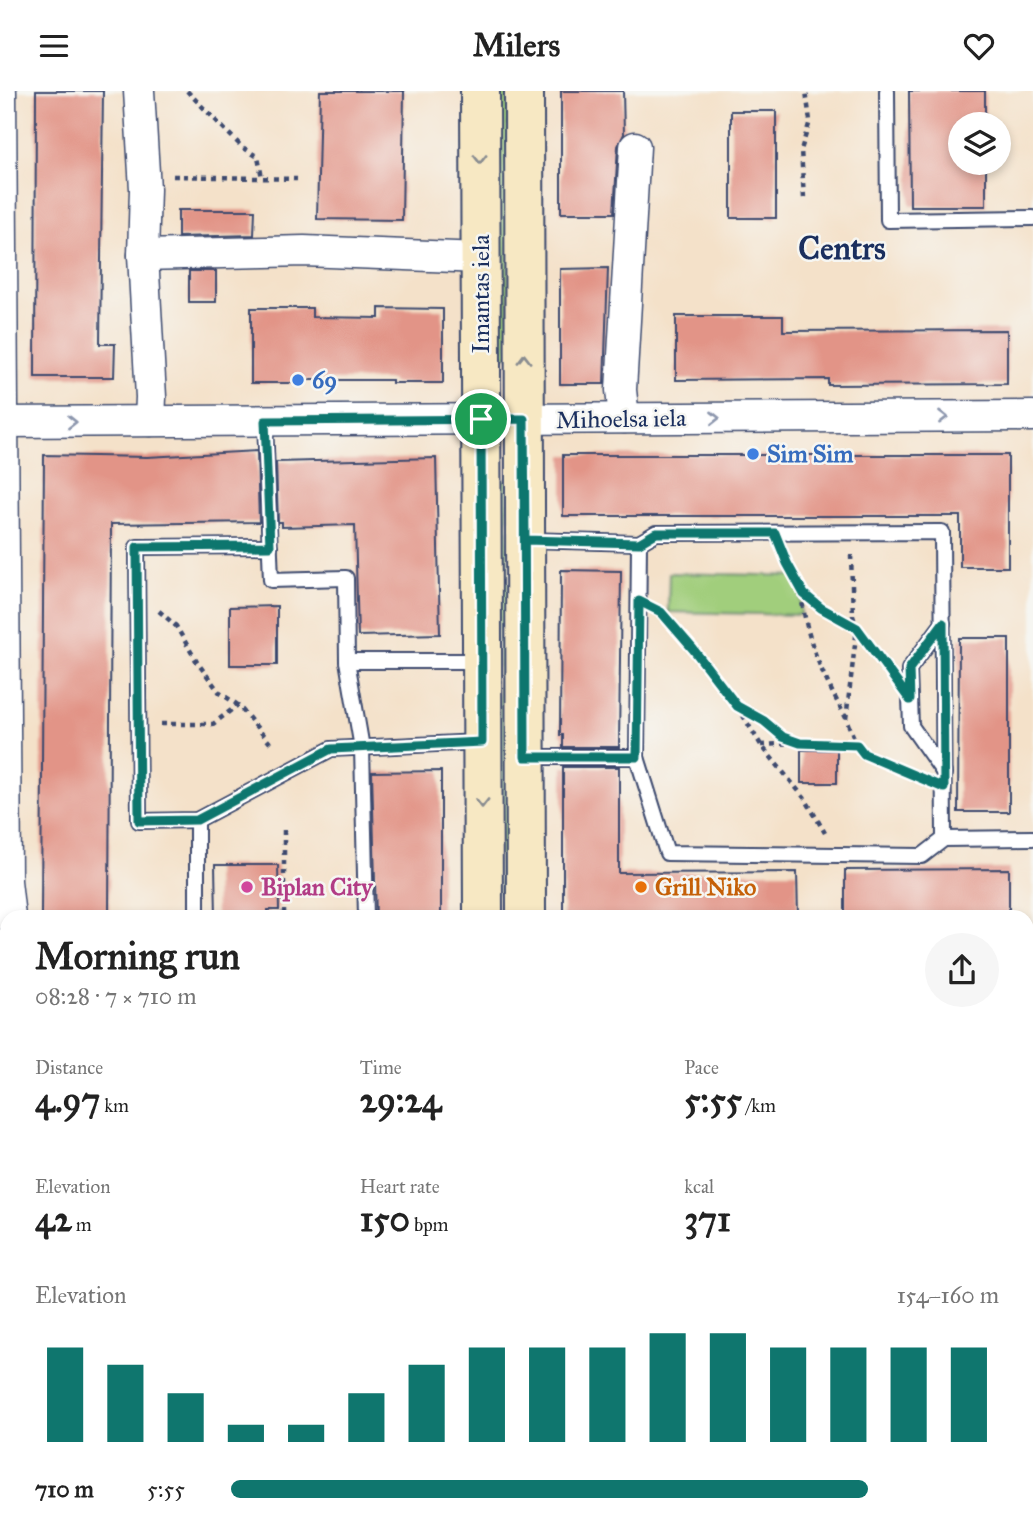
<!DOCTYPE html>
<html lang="en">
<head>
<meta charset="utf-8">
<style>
  body { margin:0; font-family:"IM FELL Great Primer",serif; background:#f6f6f6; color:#222; height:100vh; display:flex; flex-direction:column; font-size:26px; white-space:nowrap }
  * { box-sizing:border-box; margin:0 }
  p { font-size:23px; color:#767676 }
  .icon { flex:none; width:38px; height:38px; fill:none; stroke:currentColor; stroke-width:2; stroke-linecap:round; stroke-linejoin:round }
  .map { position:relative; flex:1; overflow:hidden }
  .panel { position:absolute; left:0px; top:819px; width:1034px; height:621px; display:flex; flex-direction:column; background:#fff; border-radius:21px 21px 0 0; box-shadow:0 4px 10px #0003 }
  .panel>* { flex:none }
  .buttons { position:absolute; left:948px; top:21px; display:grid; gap:14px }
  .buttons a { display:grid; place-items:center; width:63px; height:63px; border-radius:50%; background:#fff; box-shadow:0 4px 10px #0003; font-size:35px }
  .pin { position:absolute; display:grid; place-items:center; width:60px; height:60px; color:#fff; margin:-30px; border:4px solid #fff; border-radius:50%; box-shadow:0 2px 7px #0007 }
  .round { display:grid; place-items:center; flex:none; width:74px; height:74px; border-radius:37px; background:#f6f6f6 }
  .summary { display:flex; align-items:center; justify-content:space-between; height:119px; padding:0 35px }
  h1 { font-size:38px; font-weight:700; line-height:52px }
  .metrics { display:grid; grid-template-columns:repeat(3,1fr); gap:10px; height:119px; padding:7px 35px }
  .metrics div { display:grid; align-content:center }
  .metrics b { font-size:35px; font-weight:700 }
  .metrics small { font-size:19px; font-weight:400 }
  .metrics p { font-size:19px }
  .chart { height:196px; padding:14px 35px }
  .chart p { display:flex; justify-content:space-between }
  .chart svg { width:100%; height:126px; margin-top:7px; stroke:#0f766e; stroke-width:6 }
  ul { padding:0 35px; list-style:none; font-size:23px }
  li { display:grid; grid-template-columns:112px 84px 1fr; align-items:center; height:52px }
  li i { height:18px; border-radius:9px; background:#0f766e }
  header { display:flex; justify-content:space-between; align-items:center; height:91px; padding:0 35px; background:#fff; font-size:32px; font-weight:700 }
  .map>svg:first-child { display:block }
  .green { fill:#a1ce7c; stroke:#5e7e6d; stroke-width:2 }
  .building { fill:#e29487 }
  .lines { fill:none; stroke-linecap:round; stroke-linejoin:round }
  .lane-casing { stroke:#3c4a6e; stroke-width:18 }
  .street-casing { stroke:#3c4a6e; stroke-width:33 }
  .secondary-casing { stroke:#3c4a6e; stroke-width:42 }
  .path { stroke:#3c4a6e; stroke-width:4.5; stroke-dasharray:5 5; stroke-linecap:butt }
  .lane { stroke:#fff; stroke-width:14 }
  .street { stroke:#fff; stroke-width:30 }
  .secondary { stroke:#f7e8c3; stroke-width:38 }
  .oneway { stroke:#898c90 }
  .oneway2 { stroke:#8d97ae }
  .route-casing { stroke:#fff; stroke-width:14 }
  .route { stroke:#0f766e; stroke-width:9 }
  .shop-dot { fill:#3f7fe0; stroke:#f6f6f2; stroke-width:2.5 }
  .hotel-dot { fill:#d1479c; stroke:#f6f6f2; stroke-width:2.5 }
  .food-dot { fill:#e8710a; stroke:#f6f6f2; stroke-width:2.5 }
  .labels { text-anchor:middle; stroke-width:5; stroke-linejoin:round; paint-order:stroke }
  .street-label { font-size:24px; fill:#1b2f5e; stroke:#f6f6f2 }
  .shop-label { font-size:24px; font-weight:bold; fill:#366cbe; stroke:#f6f6f2; text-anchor:start }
  .hotel-label { font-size:24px; font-weight:bold; fill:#b23c85; stroke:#f6f6f2; text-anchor:start }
  .food-label { font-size:24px; font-weight:bold; fill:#c56008; stroke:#f6f6f2; text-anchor:start }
  .district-label { font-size:32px; font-weight:bold; fill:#1b2f5e; stroke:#f6f6f2 }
</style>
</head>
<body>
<header><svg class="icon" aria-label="menu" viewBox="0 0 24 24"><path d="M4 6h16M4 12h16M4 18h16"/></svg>Milers<svg class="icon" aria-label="heart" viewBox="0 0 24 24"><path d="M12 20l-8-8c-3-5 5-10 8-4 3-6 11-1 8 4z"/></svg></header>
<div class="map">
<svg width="1033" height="1440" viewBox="0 0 1033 1440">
  <rect width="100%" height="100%" fill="#f6f6f2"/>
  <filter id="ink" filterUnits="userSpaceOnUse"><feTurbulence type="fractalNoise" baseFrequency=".0143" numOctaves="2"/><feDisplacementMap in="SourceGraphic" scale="14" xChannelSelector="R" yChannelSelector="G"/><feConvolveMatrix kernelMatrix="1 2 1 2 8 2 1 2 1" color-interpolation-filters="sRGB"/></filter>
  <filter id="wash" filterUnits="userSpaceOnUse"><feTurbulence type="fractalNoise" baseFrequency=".00686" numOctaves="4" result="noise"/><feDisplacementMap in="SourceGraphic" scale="28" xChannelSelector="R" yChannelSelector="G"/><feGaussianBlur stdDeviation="1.57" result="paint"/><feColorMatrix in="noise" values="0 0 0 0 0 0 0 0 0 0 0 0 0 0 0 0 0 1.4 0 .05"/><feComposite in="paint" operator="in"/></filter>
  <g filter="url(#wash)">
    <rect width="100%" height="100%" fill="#f4e1c9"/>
    <!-- green -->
    <g class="green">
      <polygon points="497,0 508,0 509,265 497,265"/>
      <polygon points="498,389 507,389 511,826 500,826"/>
      <polygon points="669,482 801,485 801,524 668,521"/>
      <polygon points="7,976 7,1433 821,1433 828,1440 0,1440 0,977"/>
    </g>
    <g id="blocks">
      <!-- building -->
      <g class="building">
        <polygon points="36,0 103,0 100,253 115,253 114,286 35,286"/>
        <polygon points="320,0 404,0 402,129 317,128"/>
        <polygon points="561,0 623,0 624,43 618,55 614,122 561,122"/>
        <polygon points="909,0 985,0 985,33 961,33 961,72 986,72 986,115 910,115"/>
        <rect x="731" y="20" width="45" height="107"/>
        <polygon points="178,119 255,119 254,144 178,146"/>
        <polygon points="608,177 604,293 560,293 560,178"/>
        <rect x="189" y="180" width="27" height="31"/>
        <polygon points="251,217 312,217 312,226 379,227 379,217 443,218 443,292 392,292 392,289 303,289 303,292 251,292"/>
        <polygon points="676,225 783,225 783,240 1007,239 1007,293 828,294 828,288 676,289"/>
        <polygon points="257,360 259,431 111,433 109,826 41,826 44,364 147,366"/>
        <polygon points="563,364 1008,364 1008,476 960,476 960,425 563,425"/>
        <polygon points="436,367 440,543 358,545 355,434 282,436 282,431 278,431 276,371"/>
        <polygon points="561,479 621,480 619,656 563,656 563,644 560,644"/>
        <polygon points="277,515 277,574 230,574 230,516"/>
        <polygon points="959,547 1009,547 1009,721 958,721"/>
        <rect x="801" y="659" width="36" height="33"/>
        <polygon points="563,676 619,676 619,782 797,781 798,826 563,826"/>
        <polygon points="441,680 441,826 376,826 372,681"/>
        <polygon points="215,774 278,774 279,819 268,819 268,826 216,826"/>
        <polygon points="1009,778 1009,826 845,826 845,779"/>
      </g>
    </g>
  </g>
  <g filter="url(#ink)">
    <use href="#blocks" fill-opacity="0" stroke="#3c4a6e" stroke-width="2"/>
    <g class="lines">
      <defs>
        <g id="lane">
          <polyline points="887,0 888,129 1033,127"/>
          <polyline points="265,330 271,489 346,487 347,570 362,657 366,826"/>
          <polyline points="525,449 639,452 656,442 942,441 944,748"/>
          <polyline points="639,452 637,666 667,762 922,765 944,748 1033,747"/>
          <polyline points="270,455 137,456 139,730 197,729 331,658 479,651"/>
          <polyline points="943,532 909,578 911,635 944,682"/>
          <polyline points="347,570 481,570"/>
          <polyline points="527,666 637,666"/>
          <polyline points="197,729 197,826"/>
          <polyline points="1027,1359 1033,1359"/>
          <polyline points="936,1440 937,1433"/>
        </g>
        <g id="street">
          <polyline points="1,0 6,790 10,826"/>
          <polyline points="139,0 145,98 143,164 151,306 150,330"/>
          <polyline points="143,164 304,160 481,167"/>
          <polyline points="624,327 621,299 635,56"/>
          <polyline points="0,331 1033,325"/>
        </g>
        <g id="secondary">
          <polyline points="480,0 483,826"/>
          <polyline points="524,0 526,826"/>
          <polyline points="1027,883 1033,883"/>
          <polyline points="1027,935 1033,935"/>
          <polyline points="0,938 7,938"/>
        </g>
      </defs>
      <!-- lane casing -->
      <use href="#lane" class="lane-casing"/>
      <!-- street casing -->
      <use href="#street" class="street-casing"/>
      <!-- secondary casing -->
      <use href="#secondary" class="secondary-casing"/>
      <!-- path -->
      <g class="path">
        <polyline points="187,0 241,55 258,66 262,87"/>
        <polyline points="173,85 297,88"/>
        <polyline points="804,107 801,59 810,30 806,0"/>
        <polyline points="783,463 804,503 821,517 857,537 887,577"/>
        <polyline points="851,464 853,525 857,537 846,628 857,654 864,663 918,686"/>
        <path d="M 801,502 C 807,552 822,583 846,627"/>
        <polyline points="159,520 176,535 197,571 220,602 238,614 270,652"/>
        <polyline points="662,522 693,558 737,615 761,654 806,709 825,742"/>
        <polyline points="737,616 764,630 783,646 800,652 857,654"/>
        <polyline points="161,633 213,633 238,614"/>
        <polyline points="761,654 796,652"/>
        <polyline points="284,739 284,826"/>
        <polyline points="268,824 284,824"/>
        <polyline points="0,998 7,998"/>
        <polyline points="474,1433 481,1440"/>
        <polyline points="790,1433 795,1440"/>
        <polyline points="902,1433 903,1440"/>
        <polyline points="1016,1438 1016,1433"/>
        <polyline points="4,1440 7,1056"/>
        <polyline points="72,1440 79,1433"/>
        <polyline points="485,1440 485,1433"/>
        <polyline points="518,1440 518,1433"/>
        <polyline points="766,1440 776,1433"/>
      </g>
      <!-- lane -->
      <use href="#lane" class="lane"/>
      <!-- street -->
      <use href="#street" class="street"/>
      <!-- secondary -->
      <use href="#secondary" class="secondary"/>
    </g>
    <!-- one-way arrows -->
    <defs><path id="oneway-chevron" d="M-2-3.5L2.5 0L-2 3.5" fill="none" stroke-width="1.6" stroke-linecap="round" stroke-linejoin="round" transform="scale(1.75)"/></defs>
    <g class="oneway">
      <use href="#oneway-chevron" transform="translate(480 68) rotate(90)"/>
      <use href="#oneway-chevron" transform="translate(524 268) rotate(-90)"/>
      <use href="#oneway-chevron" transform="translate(482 712) rotate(90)"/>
    </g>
    <g class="oneway2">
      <use href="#oneway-chevron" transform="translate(943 326)"/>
      <use href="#oneway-chevron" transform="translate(715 327)"/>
      <use href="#oneway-chevron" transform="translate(72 331)"/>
    </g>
  </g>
  <g class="lines" filter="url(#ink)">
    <defs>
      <polyline id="route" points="481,328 482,651 331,658 197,729 139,730 137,456 270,455 265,330 524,328 525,449 639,452 656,442 775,442 787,472 804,503 821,517 857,537 910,609 909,578 943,532 944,697 864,663 857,654 800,652 783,646 764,630 737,615 693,558 661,521 639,510 637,666 525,666 524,328 481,328"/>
    </defs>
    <!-- route casing -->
    <use href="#route" class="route-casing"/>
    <!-- route -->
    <use href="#route" class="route"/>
  </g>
  <!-- markers -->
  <g class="shop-dot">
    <circle cx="298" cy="289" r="7"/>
    <circle cx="753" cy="363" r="7"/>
  </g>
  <circle class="hotel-dot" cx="247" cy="796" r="7"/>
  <circle class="food-dot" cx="641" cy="796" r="7"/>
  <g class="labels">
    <!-- street labels -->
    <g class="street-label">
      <text transform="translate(481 203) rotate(-90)" y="8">Imantas iela</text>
      <text transform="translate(621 328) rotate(-1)" y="8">Mihoelsa iela</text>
    </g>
    <!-- shop labels -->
    <g class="shop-label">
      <text x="312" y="297">69</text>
      <text x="767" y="371">Sim Sim</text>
    </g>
    <!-- hotel labels -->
    <g class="hotel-label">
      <text x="261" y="804">Biplan City</text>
    </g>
    <!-- food labels -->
    <g class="food-label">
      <text x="655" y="804">Grill Niko</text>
    </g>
    <!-- district labels -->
    <g class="district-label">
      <text x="842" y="168">Centrs</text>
    </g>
  </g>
</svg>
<div class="buttons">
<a><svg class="icon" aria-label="layers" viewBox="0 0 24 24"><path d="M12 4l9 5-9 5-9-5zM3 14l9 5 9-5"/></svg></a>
</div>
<div class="pin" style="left:481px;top:328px;background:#1e9e55"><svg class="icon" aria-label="arrive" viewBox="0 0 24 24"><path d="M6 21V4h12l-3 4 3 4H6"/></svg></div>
<section class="panel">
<div class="summary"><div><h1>Morning run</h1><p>08:28 · 7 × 710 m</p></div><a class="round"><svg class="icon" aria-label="share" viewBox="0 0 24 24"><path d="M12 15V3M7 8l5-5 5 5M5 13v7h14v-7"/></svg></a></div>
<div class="metrics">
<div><p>Distance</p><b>4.97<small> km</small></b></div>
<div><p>Time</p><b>29:24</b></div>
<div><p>Pace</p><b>5:55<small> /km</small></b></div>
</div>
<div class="metrics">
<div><p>Elevation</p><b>42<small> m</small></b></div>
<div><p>Heart rate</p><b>150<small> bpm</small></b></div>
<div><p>kcal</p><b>371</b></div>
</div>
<div class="chart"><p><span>Elevation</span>154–160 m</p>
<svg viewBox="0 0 160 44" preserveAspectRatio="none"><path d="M5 44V11M15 44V17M25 44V27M35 44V38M45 44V38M55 44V27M65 44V17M75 44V11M85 44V11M95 44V11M105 44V6M115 44V6M125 44V11M135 44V11M145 44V11M155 44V11"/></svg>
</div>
<ul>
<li><b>710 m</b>5:55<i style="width:83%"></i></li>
</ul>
</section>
</div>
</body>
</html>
